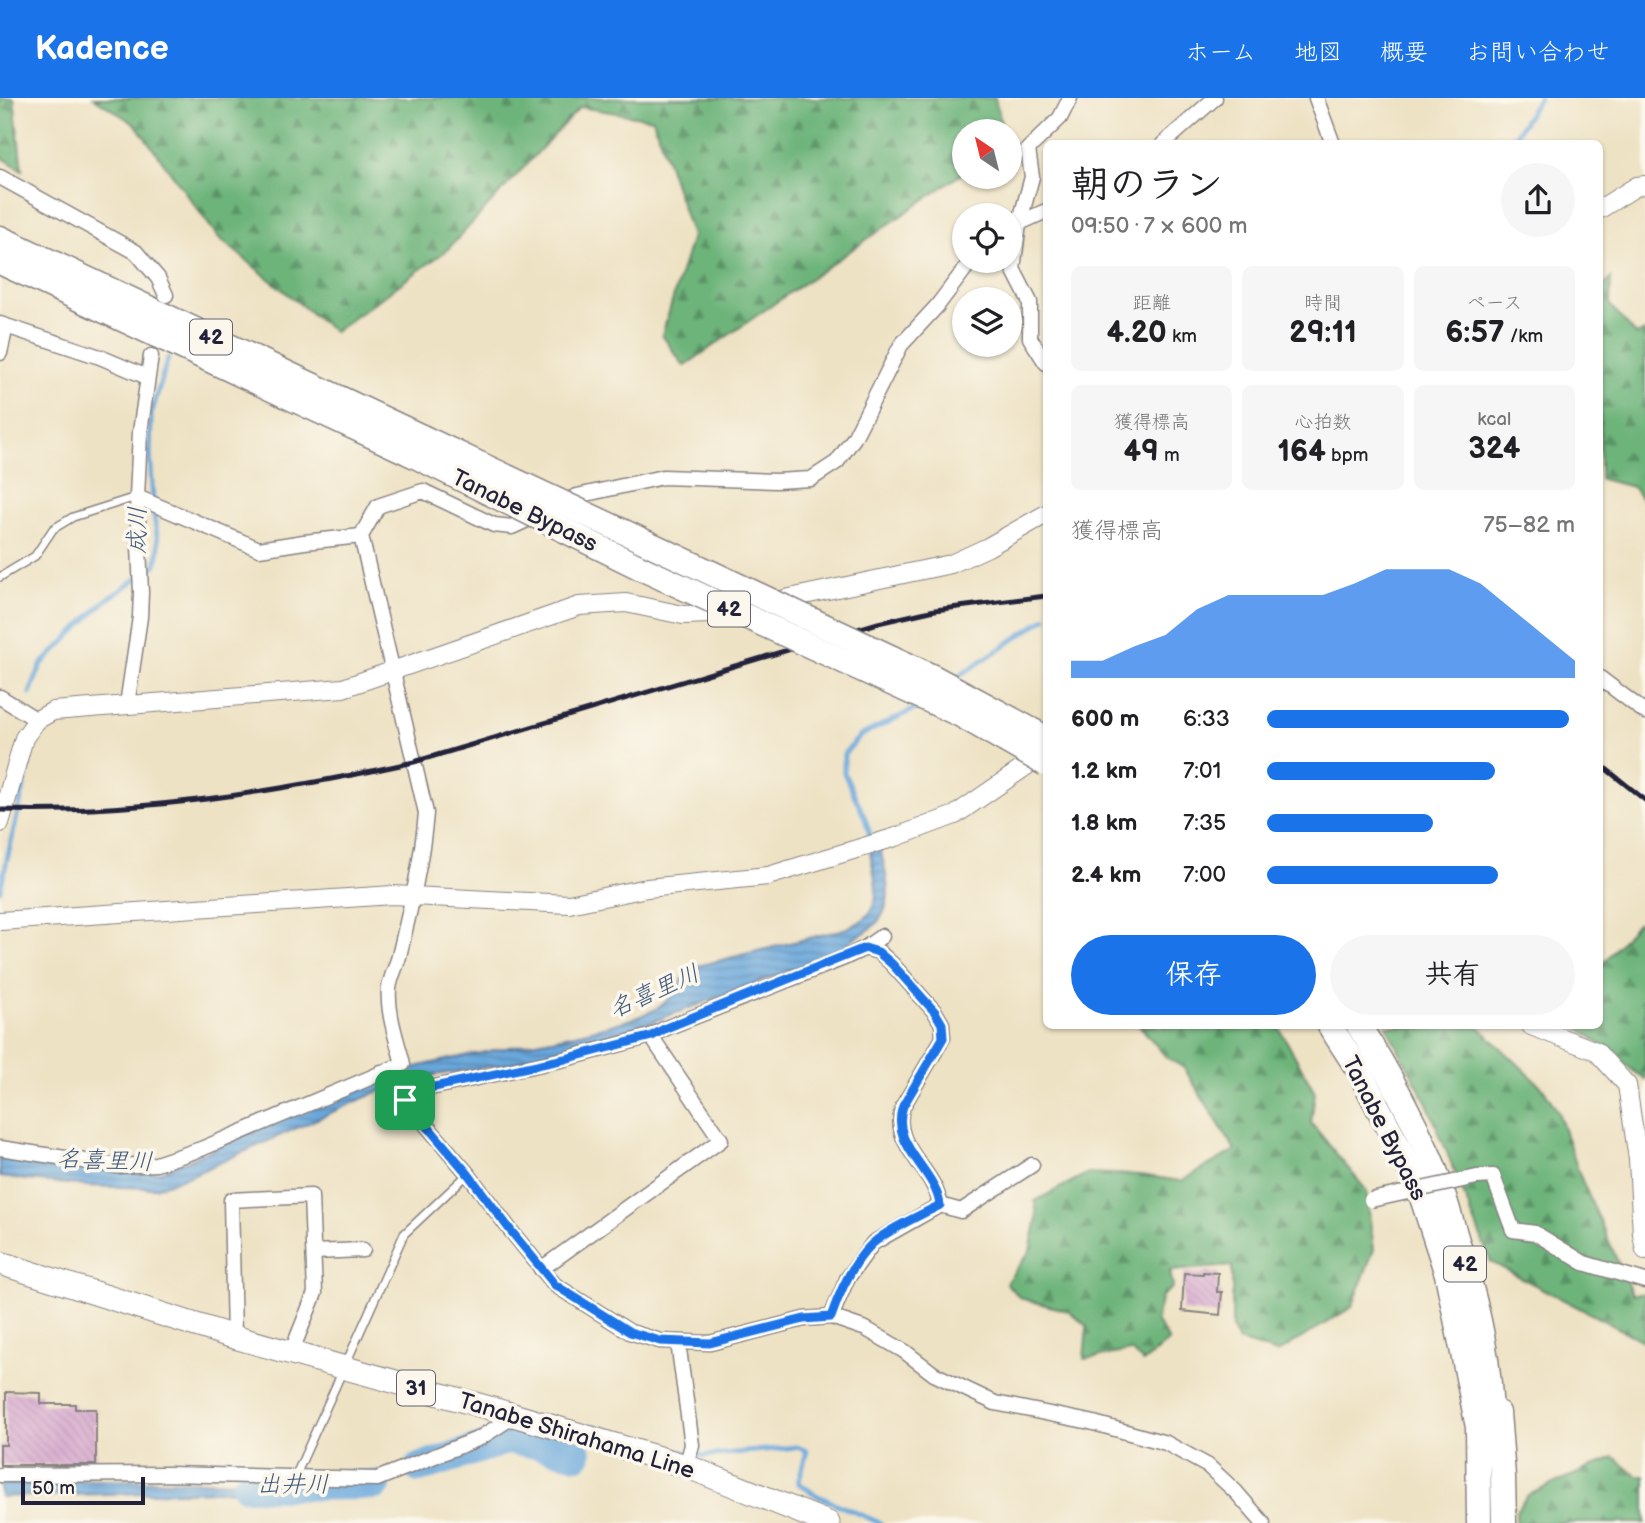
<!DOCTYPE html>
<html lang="ja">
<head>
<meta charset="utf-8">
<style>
  body { margin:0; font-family:"Balsamiq Sans","Klee One",sans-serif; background:#f6f6f6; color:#202124; height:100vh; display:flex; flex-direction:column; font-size:26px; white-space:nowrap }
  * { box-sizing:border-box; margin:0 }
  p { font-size:23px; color:#757577 }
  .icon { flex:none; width:38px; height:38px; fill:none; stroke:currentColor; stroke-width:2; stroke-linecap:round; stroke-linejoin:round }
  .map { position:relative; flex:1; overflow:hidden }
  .drawer { position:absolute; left:1043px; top:42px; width:560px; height:889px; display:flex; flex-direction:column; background:#fff; border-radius:10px; box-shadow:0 2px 5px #0004 }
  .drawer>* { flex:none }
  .needle { width:46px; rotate:325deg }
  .tools { position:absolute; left:952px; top:21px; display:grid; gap:14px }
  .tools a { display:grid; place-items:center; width:70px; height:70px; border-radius:50%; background:#fff; box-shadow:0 2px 5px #0004; font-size:35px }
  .scale { position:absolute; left:21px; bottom:18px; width:124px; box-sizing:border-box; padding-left:7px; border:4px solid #22223b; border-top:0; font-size:19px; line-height:24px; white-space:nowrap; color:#22223b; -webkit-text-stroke:5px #fbf7ec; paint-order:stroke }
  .pin { position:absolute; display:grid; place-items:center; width:60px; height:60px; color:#fff; margin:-30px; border-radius:14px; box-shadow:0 4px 10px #0006 }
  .round { display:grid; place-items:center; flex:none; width:74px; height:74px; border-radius:37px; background:#f6f6f6 }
  .overview { display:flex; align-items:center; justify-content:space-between; height:119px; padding:0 28px }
  h1 { font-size:38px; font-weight:600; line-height:52px }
  .stats { display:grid; grid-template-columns:repeat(3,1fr); gap:10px; height:119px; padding:7px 28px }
  .stats div { display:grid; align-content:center; border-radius:10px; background:#f6f6f6; text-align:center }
  .stats b { font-size:30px; font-weight:600 }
  .stats small { font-size:19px; font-weight:400 }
  .stats p { font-size:19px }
  .chart { height:196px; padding:14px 28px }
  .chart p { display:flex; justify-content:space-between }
  .chart svg { width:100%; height:126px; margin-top:7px; fill:#1a73e8; opacity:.7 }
  .primary-button { display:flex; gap:14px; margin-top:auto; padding:14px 28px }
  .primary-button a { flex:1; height:80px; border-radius:42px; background:#1a73e8; color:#fff; font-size:28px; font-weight:600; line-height:80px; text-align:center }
  .primary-button a+a { background:#f6f6f6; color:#202124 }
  ul { padding:0 28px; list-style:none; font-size:23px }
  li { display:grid; grid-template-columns:112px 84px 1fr; align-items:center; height:52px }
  li i { height:18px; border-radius:9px; background:#1a73e8 }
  header { display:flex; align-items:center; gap:42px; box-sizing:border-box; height:98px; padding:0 35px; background:#1a73e8; color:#fff }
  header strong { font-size:33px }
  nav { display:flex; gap:38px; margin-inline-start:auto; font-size:24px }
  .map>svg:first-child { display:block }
  .forest { fill:url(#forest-firs); stroke:#486b5a; stroke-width:2 }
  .water { fill:url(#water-rules); stroke:#46648b; stroke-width:2 }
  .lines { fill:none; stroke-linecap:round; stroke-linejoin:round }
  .stream { stroke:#69a7db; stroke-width:5 }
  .river { stroke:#69a7db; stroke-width:30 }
  .building { fill:url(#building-back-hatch) }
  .service-casing { stroke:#888280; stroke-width:10 }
  .minor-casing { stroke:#888280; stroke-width:17 }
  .tertiary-casing { stroke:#888280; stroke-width:20 }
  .primary-casing { stroke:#888280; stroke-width:25 }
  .trunk-casing { stroke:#888280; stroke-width:27 }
  .service { stroke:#fff; stroke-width:7 }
  .minor { stroke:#fff; stroke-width:14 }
  .tertiary { stroke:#fff; stroke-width:18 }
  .primary { stroke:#fff; stroke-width:23 }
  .trunk { stroke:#fff; stroke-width:24 }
  .rail { stroke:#22223b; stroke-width:5 }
  .minor-bridge-casing { stroke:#888280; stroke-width:17; stroke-linecap:butt }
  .trunk-bridge-casing { stroke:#888280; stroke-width:27; stroke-linecap:butt }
  .minor-bridge { stroke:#fff; stroke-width:14 }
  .trunk-bridge { stroke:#fff; stroke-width:24 }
  .route-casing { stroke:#fff; stroke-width:14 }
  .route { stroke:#1a73e8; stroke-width:9 }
  .labels { text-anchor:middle; stroke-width:7; stroke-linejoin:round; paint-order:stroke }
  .shield { fill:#fbf7ec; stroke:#636270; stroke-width:2 }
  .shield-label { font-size:21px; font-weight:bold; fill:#22223b }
  .street-label { font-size:23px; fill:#22223b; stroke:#fbf7ec }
  .water-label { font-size:24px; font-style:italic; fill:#3e577b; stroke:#fbf7ec }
</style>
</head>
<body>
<header>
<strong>Kadence</strong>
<nav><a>ホーム</a><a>地図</a><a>概要</a><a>お問い合わせ</a></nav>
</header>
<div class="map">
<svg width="1645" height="1425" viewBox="0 0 1645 1425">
  <defs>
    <pattern id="forest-firs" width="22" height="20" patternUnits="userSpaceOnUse" patternTransform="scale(1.75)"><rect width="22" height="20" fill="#6db47a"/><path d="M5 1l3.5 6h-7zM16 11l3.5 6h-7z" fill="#599265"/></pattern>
    <pattern id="water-rules" width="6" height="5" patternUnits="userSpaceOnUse" patternTransform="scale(1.75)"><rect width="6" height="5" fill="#69a7db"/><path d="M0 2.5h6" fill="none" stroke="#5688b3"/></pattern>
    <pattern id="building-back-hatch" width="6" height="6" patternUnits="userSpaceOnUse" patternTransform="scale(1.75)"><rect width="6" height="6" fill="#d6a7cd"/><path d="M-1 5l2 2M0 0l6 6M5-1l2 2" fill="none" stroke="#b78fb1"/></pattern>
  </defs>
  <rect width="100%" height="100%" fill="#fbf7ec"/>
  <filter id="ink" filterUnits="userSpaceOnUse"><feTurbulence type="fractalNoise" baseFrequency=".0143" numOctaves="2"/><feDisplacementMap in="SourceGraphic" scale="14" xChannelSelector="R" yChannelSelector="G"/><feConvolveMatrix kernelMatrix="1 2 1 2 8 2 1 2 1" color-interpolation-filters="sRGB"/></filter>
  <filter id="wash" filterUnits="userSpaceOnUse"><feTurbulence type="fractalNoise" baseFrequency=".00686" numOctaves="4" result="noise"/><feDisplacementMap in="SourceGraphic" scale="28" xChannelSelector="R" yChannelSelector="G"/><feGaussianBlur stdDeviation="1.57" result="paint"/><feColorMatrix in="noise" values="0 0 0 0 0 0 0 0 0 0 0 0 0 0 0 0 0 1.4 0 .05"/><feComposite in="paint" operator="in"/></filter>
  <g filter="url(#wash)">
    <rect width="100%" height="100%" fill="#eee2c4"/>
    <!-- forest -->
    <g class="forest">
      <polygon points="0,0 14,0 22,72 0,58"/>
      <polygon points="94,0 995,0 1003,33 964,33 964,74 684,268 662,237 692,138 653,21 580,9 447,152 334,234 218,139 136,27"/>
      <polygon points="1611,180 1610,207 1636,237 1645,233 1645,405 1633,389 1600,381 1600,193"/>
      <polygon points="1637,825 1645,827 1645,982 1577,928 1600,928 1600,869"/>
      <polygon points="1140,928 1278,928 1315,994 1311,1025 1366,1092 1374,1151 1352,1209 1277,1255 1238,1243 1232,1231 1232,1168 1170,1173 1173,1189 1162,1198 1156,1223 1169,1243 1143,1264 1131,1253 1084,1261 1087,1228 1068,1213 1020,1200 1006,1185 1030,1153 1037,1120 1035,1103 1088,1075 1140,1077 1181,1083 1235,1052 1184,970 1166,959"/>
      <polygon points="1386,928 1478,928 1543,990 1558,1014 1580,1078 1632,1196 1645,1196 1645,1244 1491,1164 1427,1005"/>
      <polygon points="1614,1359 1637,1378 1645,1378 1645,1425 1516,1425 1516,1413 1528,1397"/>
    </g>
    <!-- water -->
    <g class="water">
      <path d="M 880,750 C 890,791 898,822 852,841 L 849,850 L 623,935 L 507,966 L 435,977 L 375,995 L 192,1077 L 155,1090 L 87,1088 L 0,1079 L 0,1059 L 137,1075 L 160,1074 L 378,980 C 446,958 518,950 588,933 C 612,926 637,922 659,909 C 675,900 679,880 694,869 L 841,832 C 887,818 877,792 870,754 Z"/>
      <polygon points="0,1381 288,1384 284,1391 0,1399"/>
    </g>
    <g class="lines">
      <!-- stream -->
      <g class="stream">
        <polyline points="1510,46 1539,0"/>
        <polyline points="953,582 1046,520"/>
        <polyline points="30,595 41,567 105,503 156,467 159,450 154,417 150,356 151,317 168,260"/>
        <polyline points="872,744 865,720 844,675 844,656 860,638 921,608"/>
        <polyline points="0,792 29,666"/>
        <polyline points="594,1328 634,1341"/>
        <polyline points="671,1352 704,1358 797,1349 807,1353 798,1385 818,1398 880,1425"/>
      </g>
      <!-- river -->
      <g class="river">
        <polyline points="419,1370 506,1342 532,1345 577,1356"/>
        <polyline points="247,1388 376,1387"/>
      </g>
    </g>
    <g id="blocks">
      <!-- building -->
      <g class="building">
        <polygon points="1203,1174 1218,1175 1217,1194 1222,1194 1220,1217 1182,1213 1184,1175 1203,1176"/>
        <polygon points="6,1294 41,1295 41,1306 75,1306 75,1311 96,1311 96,1367 0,1367 0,1347 6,1347"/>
      </g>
    </g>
  </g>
  <g filter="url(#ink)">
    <use href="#blocks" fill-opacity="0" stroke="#888280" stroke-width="2"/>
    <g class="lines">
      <defs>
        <g id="service">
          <polyline points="0,479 35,458 53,431 73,419 136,399"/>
          <polyline points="295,1379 404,1136 468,1076"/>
        </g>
        <g id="minor">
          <polyline points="1316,0 1333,46"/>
          <polyline points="1163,46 1215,0"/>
          <polyline points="0,79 136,154 158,180 166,197"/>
          <polyline points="1015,127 1046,113"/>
          <polyline points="0,226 100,259 147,279"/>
          <polyline points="0,255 6,228"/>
          <polyline points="1046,265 1030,240 1030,204 1013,171 1019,126 1032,79 1028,51 1060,20 1070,0"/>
          <polyline points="137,399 259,451 304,444 361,438"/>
          <polyline points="562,405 577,398 663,379 776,383 811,381 837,364 854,340 901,247 937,208 971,163"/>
          <polyline points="1600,580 1645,614"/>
          <polyline points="0,599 37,622"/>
          <polyline points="127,607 140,519 141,495 137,399 140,334 151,258"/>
          <path d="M 865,850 L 879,854 L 892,866 L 935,914 L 942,926 L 943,940 L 903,1008 C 889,1048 935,1070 940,1107"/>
          <polyline points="381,974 468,1076 511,1133 555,1187 630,1234 660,1243 710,1245 804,1221 831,1219 866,1231 904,1253 934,1276 995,1305 1090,1324 1166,1345 1208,1368 1236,1394 1263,1425"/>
          <polyline points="405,1002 425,991 565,961 651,938 666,930 844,860 865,850 882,838"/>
          <path d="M 0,1050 L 117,1068 L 156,1066 L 201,1051 L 403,966 C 397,942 387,915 389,891 C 390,879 398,866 400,854 C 411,808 422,763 426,715 L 361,438 L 378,408 L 423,393 L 494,427 L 512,429 L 538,417"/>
          <polyline points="1477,1079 1493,1078 1513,1132 1535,1135 1584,1165 1645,1183"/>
          <polyline points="314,1154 363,1152"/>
          <polyline points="541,1171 721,1042 651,938"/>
          <polyline points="831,1219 847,1181 873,1145 940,1107 961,1113 1032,1067"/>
          <polyline points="234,1239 231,1102 311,1098 315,1195 291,1255"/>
          <polyline points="678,1244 692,1347 686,1368"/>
          <polyline points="0,1377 167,1376 377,1381 480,1340 514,1318"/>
        </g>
        <g id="tertiary">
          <polyline points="1600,111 1637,88 1645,87"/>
          <polyline points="771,504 951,466 988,449 1046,416"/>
          <polyline points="0,725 24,640 37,622 53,613 343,590 579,508 626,505 683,517 711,516 733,511"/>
          <polyline points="0,823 393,797 569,806 647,790 768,778 896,739 955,717 1045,655"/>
          <polyline points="1531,928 1596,953 1627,987 1638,1061 1642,1136 1645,1152"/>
        </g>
        <polyline id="primary" points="0,1165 234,1239 486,1309 686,1368 828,1425"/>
        <g id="trunk">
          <polyline points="0,140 422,339"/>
          <polyline points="0,164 411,356"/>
          <polyline points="1330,928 1361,976 1418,1087 1447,1176 1478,1329 1479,1425"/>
          <path d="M 1359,928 C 1386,970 1410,1014 1430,1060 C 1442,1087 1449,1117 1458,1146 C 1478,1208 1492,1270 1491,1335"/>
          <polyline points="1498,1315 1503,1378 1504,1425"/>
        </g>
      </defs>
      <!-- service casing -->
      <use href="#service" class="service-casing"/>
      <!-- minor casing -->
      <use href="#minor" class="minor-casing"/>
      <!-- tertiary casing -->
      <use href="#tertiary" class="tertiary-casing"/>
      <!-- primary casing -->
      <use href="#primary" class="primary-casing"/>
      <!-- trunk casing -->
      <use href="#trunk" class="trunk-casing"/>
      <!-- service -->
      <use href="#service" class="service"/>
      <!-- minor -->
      <use href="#minor" class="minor"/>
      <!-- tertiary -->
      <use href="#tertiary" class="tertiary"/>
      <!-- primary -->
      <use href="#primary" class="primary"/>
      <!-- trunk -->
      <use href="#trunk" class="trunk"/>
      <!-- rail -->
      <g class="rail">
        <polyline points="1600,666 1645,702"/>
        <path d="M 0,712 C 139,716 278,694 414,664 L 878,525 L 935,512 L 1046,498"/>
      </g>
      <defs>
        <polyline id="minor-bridge" points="1371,1102 1477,1079"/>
        <g id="trunk-bridge">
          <polyline points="422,339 933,579 1046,640"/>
          <polyline points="411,356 643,471 961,617 1046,666"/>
        </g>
      </defs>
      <!-- minor-bridge casing -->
      <use href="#minor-bridge" class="minor-bridge-casing"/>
      <!-- trunk-bridge casing -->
      <use href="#trunk-bridge" class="trunk-bridge-casing"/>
      <!-- minor-bridge -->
      <use href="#minor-bridge" class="minor-bridge"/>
      <!-- trunk-bridge -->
      <use href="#trunk-bridge" class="trunk-bridge"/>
    </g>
  </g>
  <g class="lines" filter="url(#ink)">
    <defs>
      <path id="route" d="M 865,850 L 878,854 L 892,866 L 935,914 L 942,926 L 943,940 L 903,1008 C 889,1048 935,1070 940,1107 C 919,1118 889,1131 872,1146 C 852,1165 840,1193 831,1219 L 804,1221 L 710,1245 L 660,1243 L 630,1234 L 555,1187 L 511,1133 L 468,1076 L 405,1002 L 425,991 L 565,961 L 652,938 L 666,930 Z"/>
    </defs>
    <!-- route casing -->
    <use href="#route" class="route-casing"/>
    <!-- route -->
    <use href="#route" class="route"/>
  </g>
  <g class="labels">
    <!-- shield labels -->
    <g class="shield">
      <rect x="190" y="221.5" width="42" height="35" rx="5"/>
      <rect x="708" y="493.5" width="42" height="35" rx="5"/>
      <rect x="1444" y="1148.5" width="42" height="35" rx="5"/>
      <rect x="397" y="1272.5" width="38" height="35" rx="5"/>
    </g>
    <g class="shield-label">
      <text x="211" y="246">42</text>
      <text x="729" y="518">42</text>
      <text x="1465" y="1173">42</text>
      <text x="416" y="1297">31</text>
    </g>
    <!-- street labels -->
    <g class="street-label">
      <text transform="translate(525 412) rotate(26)" y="8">Tanabe Bypass</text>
      <text transform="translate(1385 1030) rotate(63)" y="8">Tanabe Bypass</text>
      <text transform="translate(577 1337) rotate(17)" y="8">Tanabe Shirahama Line</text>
    </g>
    <!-- water labels -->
    <g class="water-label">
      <text transform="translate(137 432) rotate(-89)" y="8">成川</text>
      <text transform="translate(654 893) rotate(-24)" y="8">名喜里川</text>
      <text transform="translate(105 1062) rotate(2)" y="8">名喜里川</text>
      <text x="293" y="1394">出井川</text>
    </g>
  </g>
</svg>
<div class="tools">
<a><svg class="needle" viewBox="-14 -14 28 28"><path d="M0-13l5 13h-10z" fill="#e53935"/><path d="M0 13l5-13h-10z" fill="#757577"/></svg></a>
<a><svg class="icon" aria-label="locate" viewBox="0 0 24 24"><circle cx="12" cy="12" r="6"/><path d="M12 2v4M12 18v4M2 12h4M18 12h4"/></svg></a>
<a><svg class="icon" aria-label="layers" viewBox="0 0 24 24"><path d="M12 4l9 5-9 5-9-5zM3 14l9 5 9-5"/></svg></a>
</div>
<div class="scale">50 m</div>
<div class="pin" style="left:405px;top:1002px;background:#1e9e55"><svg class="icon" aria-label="arrive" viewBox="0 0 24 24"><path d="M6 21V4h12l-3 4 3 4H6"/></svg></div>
<section class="drawer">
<div class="overview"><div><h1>朝のラン</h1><p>09:50 · 7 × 600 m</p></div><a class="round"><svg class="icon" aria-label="share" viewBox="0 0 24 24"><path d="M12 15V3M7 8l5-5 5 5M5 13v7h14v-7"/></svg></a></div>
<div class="stats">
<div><p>距離</p><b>4.20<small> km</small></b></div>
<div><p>時間</p><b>29:11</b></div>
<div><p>ペース</p><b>6:57<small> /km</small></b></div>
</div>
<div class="stats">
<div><p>獲得標高</p><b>49<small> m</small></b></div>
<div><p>心拍数</p><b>164<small> bpm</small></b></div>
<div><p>kcal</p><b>324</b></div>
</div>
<div class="chart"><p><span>獲得標高</span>75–82 m</p>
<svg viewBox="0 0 160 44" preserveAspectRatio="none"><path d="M0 44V38L10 38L20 33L30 29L40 20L50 15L60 15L70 15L80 15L90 11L100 6L110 6L120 6L130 11L140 20L150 29L160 38V44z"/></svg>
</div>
<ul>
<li><b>600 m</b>6:33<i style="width:98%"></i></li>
<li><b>1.2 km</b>7:01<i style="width:74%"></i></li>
<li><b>1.8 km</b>7:35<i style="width:54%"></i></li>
<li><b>2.4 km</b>7:00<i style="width:75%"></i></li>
</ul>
<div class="primary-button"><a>保存</a><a>共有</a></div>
</section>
</div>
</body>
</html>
